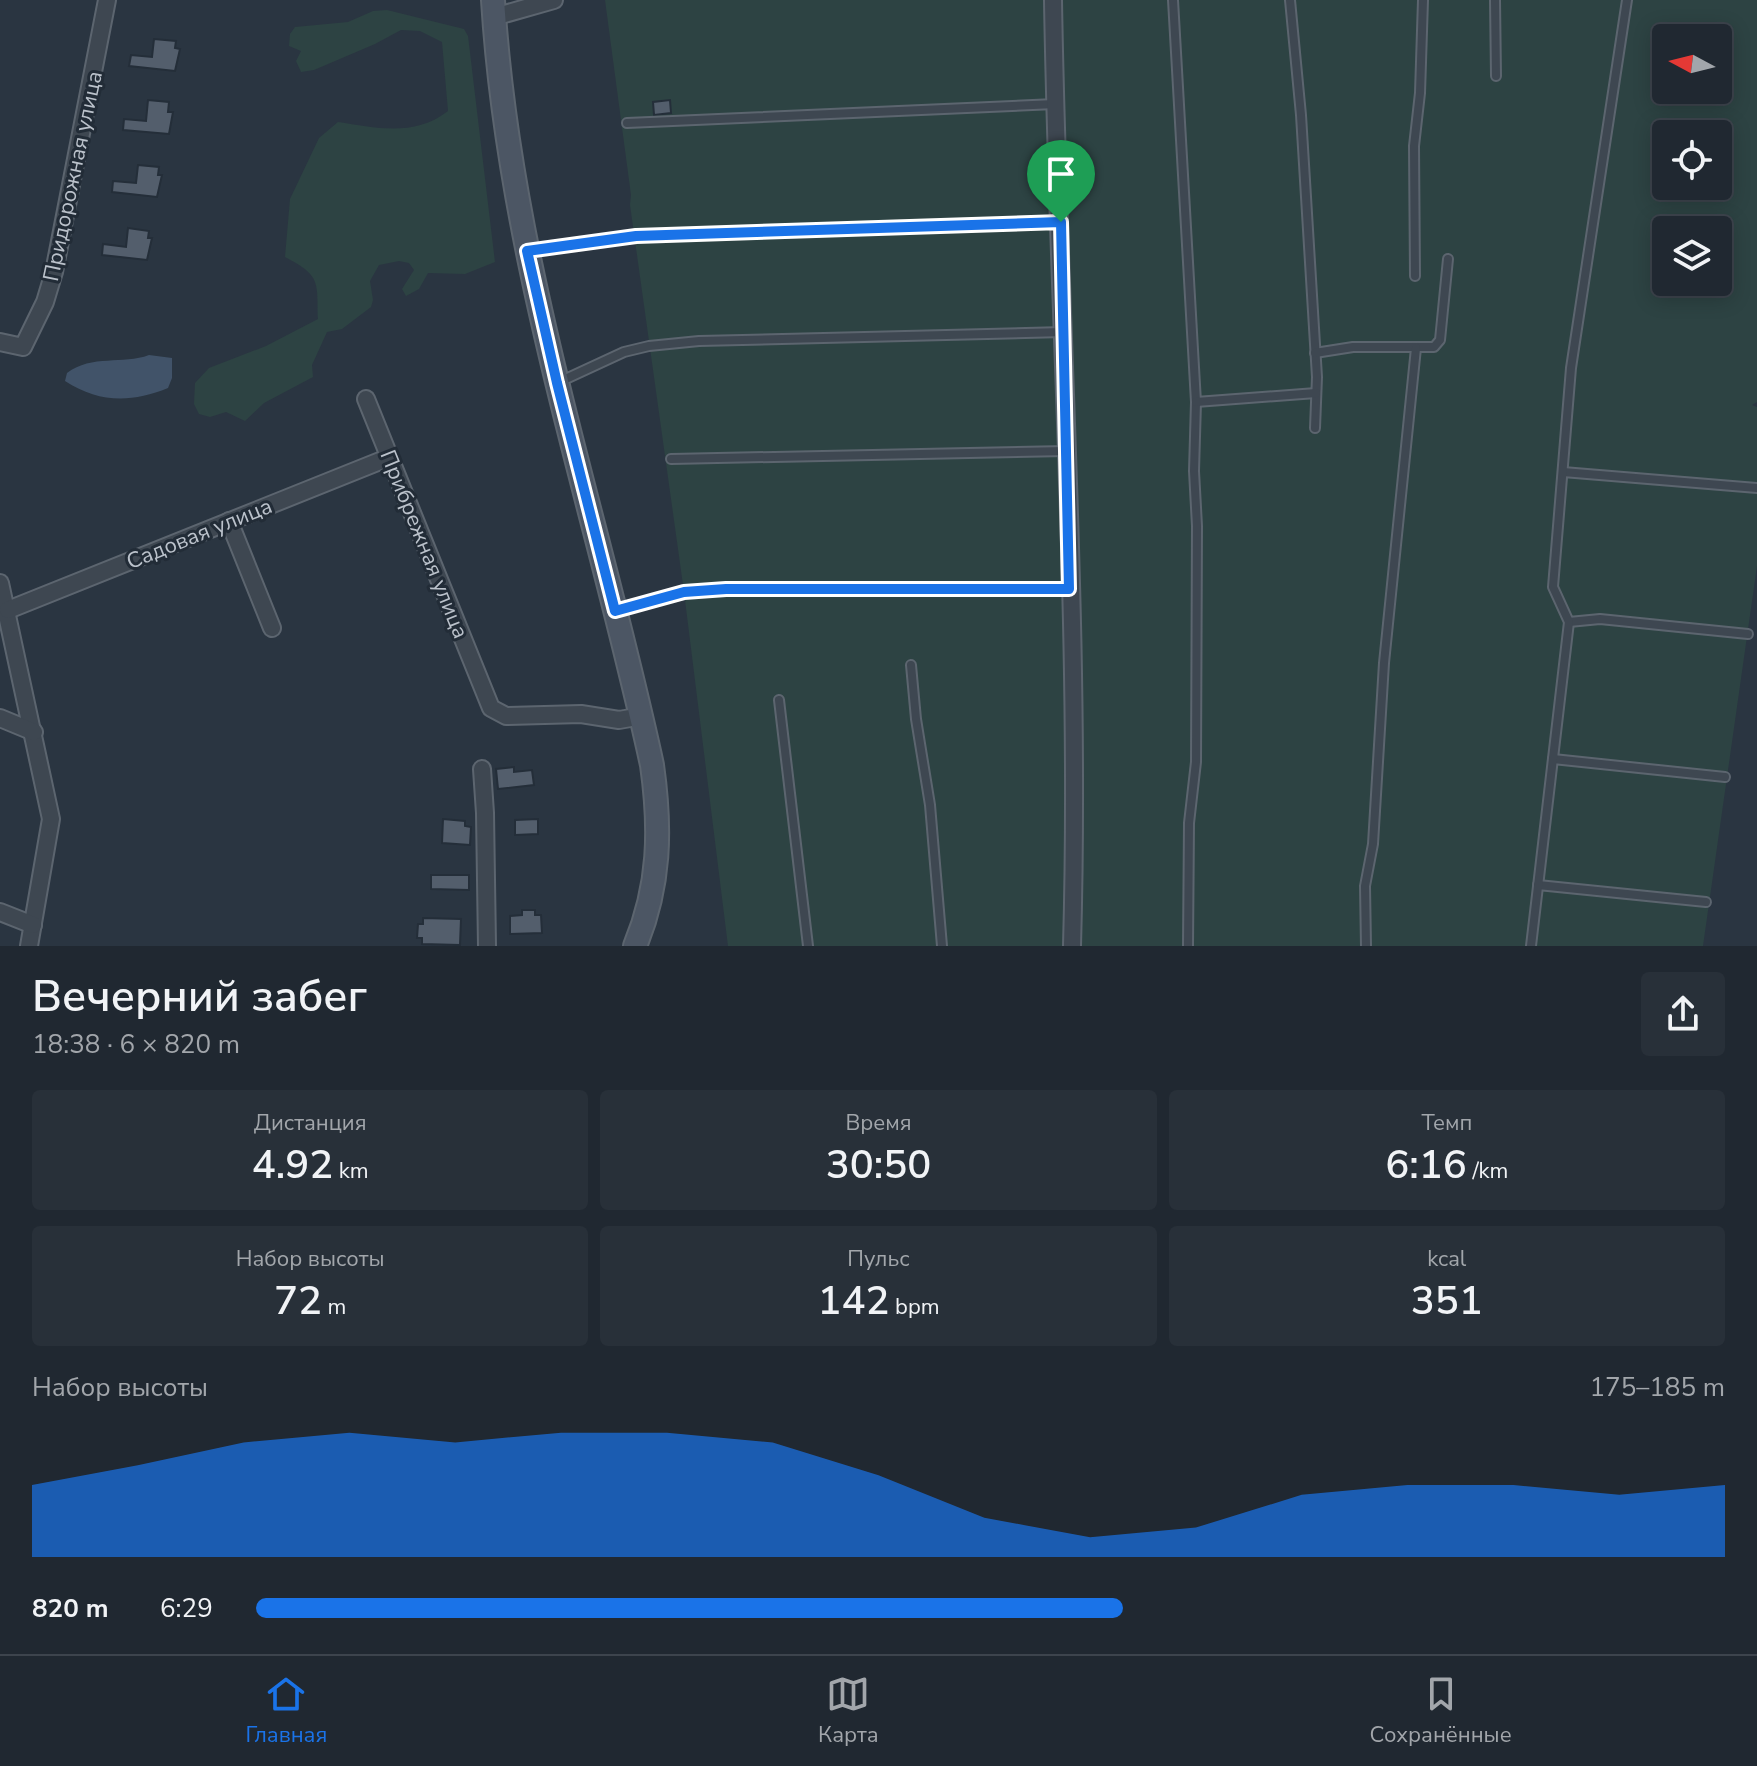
<!DOCTYPE html>
<html lang="ru">
<head>
<meta charset="utf-8">
<style>
  body { margin:0; font-family:"Nunito Sans",sans-serif; background:#283039; color:#f1f3f6; height:100vh; display:flex; flex-direction:column; font-size:30px; white-space:nowrap }
  * { box-sizing:border-box; margin:0 }
  p { font-size:26px; color:#a2a6ab }
  .icon { flex:none; width:44px; height:44px; fill:none; stroke:currentColor; stroke-width:2; stroke-linecap:round; stroke-linejoin:round }
  .map { position:relative; height:946px; overflow:hidden }
  .panel { display:flex; flex-direction:column; background:#202831; flex:1 }
  .panel>* { flex:none }
  .needle { width:52px; rotate:277deg }
  .tools { position:absolute; left:1652px; top:24px; display:grid; gap:16px }
  .tools a { display:grid; place-items:center; width:80px; height:80px; border-radius:8px; background:#202831; box-shadow:0 4px 20px #0003,0 0 0 2px #3d444d; font-size:40px }
  .pin { position:absolute; display:grid; place-items:center; width:68px; height:68px; color:#fff; margin:-82px -34px; border-radius:50% 50% 50% 0; rotate:-45deg; box-shadow:0 0 8px #0007 }
  .pin .icon { rotate:45deg }
  .round { display:grid; place-items:center; flex:none; width:84px; height:84px; border-radius:8px; background:#283039 }
  .overview { display:flex; align-items:center; justify-content:space-between; height:136px; padding:0 32px }
  h1 { font-size:44px; font-weight:600; line-height:60px }
  .stats { display:grid; grid-template-columns:repeat(3,1fr); gap:12px; height:136px; padding:8px 32px }
  .stats div { display:grid; align-content:center; border-radius:8px; background:#283039; text-align:center }
  .stats b { font-size:40px; font-weight:600 }
  .stats small { font-size:22px; font-weight:400 }
  .stats p { font-size:22px }
  .chart { height:224px; padding:16px 32px }
  .chart p { display:flex; justify-content:space-between }
  .chart svg { width:100%; height:144px; margin-top:8px; fill:#1a73e8; opacity:.7 }
  ul { padding:0 32px; list-style:none; font-size:26px }
  li { display:grid; grid-template-columns:128px 96px 1fr; align-items:center; height:60px }
  li i { height:20px; border-radius:10px; background:#1a73e8 }
  .menu { display:flex; justify-content:space-around; align-items:center; height:112px; border-top:2px solid #3d444d; background:#202831; font-size:22px; color:#a2a6ab }
  .menu a { display:grid; justify-items:center; gap:4px }
  .menu .current { color:#1a73e8 }
  .map>svg:first-child { display:block }
  .green { fill:#2d4343; fill-rule:evenodd }
  .water { fill:#415369 }
  .building { fill:#535e6c; stroke:#242e39; stroke-width:2 }
  .lines { fill:none; stroke-linecap:round; stroke-linejoin:round }
  .lane-casing { stroke:#5c656f; stroke-width:12 }
  .street-casing { stroke:#5c656f; stroke-width:20 }
  .secondary-casing { stroke:#5c656f; stroke-width:26 }
  .lane { stroke:#3e4751; stroke-width:8 }
  .street { stroke:#3e4751; stroke-width:16 }
  .secondary { stroke:#4c5664; stroke-width:22 }
  .route-casing { stroke:#fff; stroke-width:16 }
  .route { stroke:#1a73e8; stroke-width:10 }
  .labels { text-anchor:middle; stroke-width:6; stroke-linejoin:round; paint-order:stroke }
  .street-label { font-size:22px; fill:#bbc2cb; stroke:#222c37 }
</style>
</head>
<body>
<div class="map">
<svg width="1757" height="946" viewBox="0 0 1757 946">
  <rect width="100%" height="100%" fill="#2a3541"/>
  <!-- green -->
  <g class="green">
    <path d="M 605,0 L 1757,0 L 1757,402 L 1752,405 L 1757,407 L 1757,566 L 1703,946 L 728,946 L 684,592 L 630,205 L 631,195 ZM 1666,38 L 1718,38 L 1718,90 L 1666,90 ZM 1666,134 L 1718,134 L 1718,186 L 1666,186 ZM 1666,230 L 1718,230 L 1718,282 L 1666,282 Z"/>
    <path d="M 387,10 L 464,29 L 468,36 L 495,262 L 465,274 L 428,273 L 419,289 L 406,296 L 402,289 L 414,270 L 409,263 L 399,261 L 379,265 L 370,281 L 373,300 L 371,307 L 342,329 L 327,332 L 312,365 L 313,377 L 264,403 L 245,421 L 226,412 L 210,417 L 199,414 L 194,404 L 195,383 L 209,368 L 266,346 L 318,319 C 317,281 321,276 285,257 L 290,199 L 319,138 L 338,122 C 376,128 415,137 448,111 L 442,42 L 420,31 L 401,30 L 375,44 L 314,70 L 301,72 L 296,61 L 301,51 L 289,46 L 290,34 L 295,27 L 348,22 L 373,11 Z"/>
  </g>
  <!-- water -->
  <path class="water" d="M 149,355 L 172,358 L 172,378 L 168,388 C 131,403 99,403 65,381 L 67,373 C 92,354 123,365 149,355 Z"/>
  <!-- building -->
  <g class="building">
    <polygon points="154,39 176,41 175,48 180,49 175,71 129,66 131,55 152,57"/>
    <polygon points="148,100 169,102 168,112 173,112 169,134 123,130 124,119 146,121"/>
    <polygon points="670,100 671,113 654,115 653,102"/>
    <polygon points="138,165 159,167 158,175 162,175 157,197 112,192 113,181 136,183"/>
    <polygon points="128,228 149,231 148,238 152,238 147,260 102,255 103,244 126,247"/>
    <polygon points="514,767 514,772 532,770 534,785 498,789 496,769"/>
    <polygon points="443,819 465,821 465,826 471,827 470,845 442,843"/>
    <polygon points="538,819 538,834 515,835 515,820"/>
    <polygon points="431,875 469,875 469,890 431,889"/>
    <polygon points="522,910 535,910 535,915 541,915 542,933 510,934 510,916 522,915"/>
    <polygon points="423,918 461,919 460,945 422,944 422,938 417,938 418,924 423,924"/>
  </g>
  <g class="lines">
    <defs>
      <g id="lane">
        <polyline points="1173,0 1196,402 1194,471 1197,526 1196,762 1189,823 1188,946"/>
        <polyline points="1290,0 1301,115 1317,377 1315,428"/>
        <polyline points="1495,0 1496,76"/>
        <polyline points="627,123 1055,104"/>
        <polyline points="531,250 636,236 1061,222"/>
        <polyline points="1415,276 1414,146 1420,93 1423,0"/>
        <polyline points="1315,353 1353,347 1434,347 1440,340 1448,259"/>
        <polyline points="557,383 624,352 649,346 699,341 1064,332"/>
        <polyline points="1196,402 1316,393"/>
        <polyline points="671,459 1066,451"/>
        <polyline points="1563,472 1757,488"/>
        <polyline points="615,611 684,592 726,589 1069,589"/>
        <polyline points="1569,622 1600,619 1748,634"/>
        <polyline points="911,665 916,719 930,805 942,946"/>
        <polyline points="779,700 808,946"/>
        <polyline points="1553,759 1725,777"/>
        <polyline points="1538,885 1706,902"/>
        <polyline points="1366,946 1365,886 1373,844 1384,663 1416,348"/>
        <polyline points="1531,946 1569,622 1553,587 1571,368 1627,0"/>
      </g>
      <g id="street">
        <path d="M 1053,0 C 1058,315 1081,631 1072,946"/>
        <polyline points="494,17 554,0"/>
        <polyline points="0,342 23,347 45,302 54,272 107,0"/>
        <polyline points="366,399 491,708 506,716 581,714 619,720 642,716"/>
        <polyline points="229,521 272,628"/>
        <polyline points="0,583 51,819 29,946"/>
        <polyline points="8,610 390,457"/>
        <polyline points="0,718 34,732"/>
        <polyline points="482,769 485,813 487,946"/>
        <polyline points="0,912 33,925"/>
      </g>
      <path id="secondary" d="M 493,0 C 509,262 597,511 652,765 C 661,829 660,886 635,946"/>
    </defs>
    <!-- lane casing -->
    <use href="#lane" class="lane-casing"/>
    <!-- street casing -->
    <use href="#street" class="street-casing"/>
    <!-- secondary casing -->
    <use href="#secondary" class="secondary-casing"/>
    <!-- lane -->
    <use href="#lane" class="lane"/>
    <!-- street -->
    <use href="#street" class="street"/>
    <!-- secondary -->
    <use href="#secondary" class="secondary"/>
  </g>
  <g class="lines">
    <defs>
      <polygon id="route" points="1061,222 1069,589 726,589 684,592 615,611 557,383 527,251 636,236"/>
    </defs>
    <!-- route casing -->
    <use href="#route" class="route-casing"/>
    <!-- route -->
    <use href="#route" class="route"/>
  </g>
  <g class="labels">
    <!-- street labels -->
    <g class="street-label">
      <text transform="translate(72 176) rotate(-78)" y="8">Придорожная улица</text>
      <text transform="translate(199 533) rotate(-22)" y="8">Садовая улица</text>
      <text transform="translate(425 544) rotate(68)" y="8">Прибрежная улица</text>
    </g>
  </g>
</svg>
<div class="tools">
<a><svg class="needle" viewBox="-14 -14 28 28"><path d="M0-13l5 13h-10z" fill="#e53935"/><path d="M0 13l5-13h-10z" fill="#a2a6ab"/></svg></a>
<a><svg class="icon" aria-label="locate" viewBox="0 0 24 24"><circle cx="12" cy="12" r="6"/><path d="M12 2v4M12 18v4M2 12h4M18 12h4"/></svg></a>
<a><svg class="icon" aria-label="layers" viewBox="0 0 24 24"><path d="M12 4l9 5-9 5-9-5zM3 14l9 5 9-5"/></svg></a>
</div>
<div class="pin" style="left:1061px;top:222px;background:#1e9e55"><svg class="icon" aria-label="arrive" viewBox="0 0 24 24"><path d="M6 21V4h12l-3 4 3 4H6"/></svg></div>
</div>
<section class="panel">
<div class="overview"><div><h1>Вечерний забег</h1><p>18:38 · 6 × 820 m</p></div><a class="round"><svg class="icon" aria-label="share" viewBox="0 0 24 24"><path d="M12 15V3M7 8l5-5 5 5M5 13v7h14v-7"/></svg></a></div>
<div class="stats">
<div><p>Дистанция</p><b>4.92<small> km</small></b></div>
<div><p>Время</p><b>30:50</b></div>
<div><p>Темп</p><b>6:16<small> /km</small></b></div>
</div>
<div class="stats">
<div><p>Набор высоты</p><b>72<small> m</small></b></div>
<div><p>Пульс</p><b>142<small> bpm</small></b></div>
<div><p>kcal</p><b>351</b></div>
</div>
<div class="chart"><p><span>Набор высоты</span>175–185 m</p>
<svg viewBox="0 0 160 44" preserveAspectRatio="none"><path d="M0 44V22L10 16L20 9L30 6L40 9L50 6L60 6L70 9L80 19L90 32L100 38L110 35L120 25L130 22L140 22L150 25L160 22V44z"/></svg>
</div>
<ul>
<li><b>820 m</b>6:29<i style="width:59%"></i></li>
</ul>
</section>
<nav class="menu">
<a class="current"><svg class="icon" aria-label="home" viewBox="0 0 24 24"><path d="M3 11l9-7 9 7M6 9v11h12V9"/></svg>Главная</a>
<a><svg class="icon" aria-label="map" viewBox="0 0 24 24"><path d="M3 6l6-2 6 2 6-2v14l-6 2-6-2-6 2zM9 4v14M15 6v14"/></svg>Карта</a>
<a><svg class="icon" aria-label="saved" viewBox="0 0 24 24"><path d="M7 4h10v16l-5-4-5 4z"/></svg>Сохранённые</a>
</nav>
</body>
</html>
